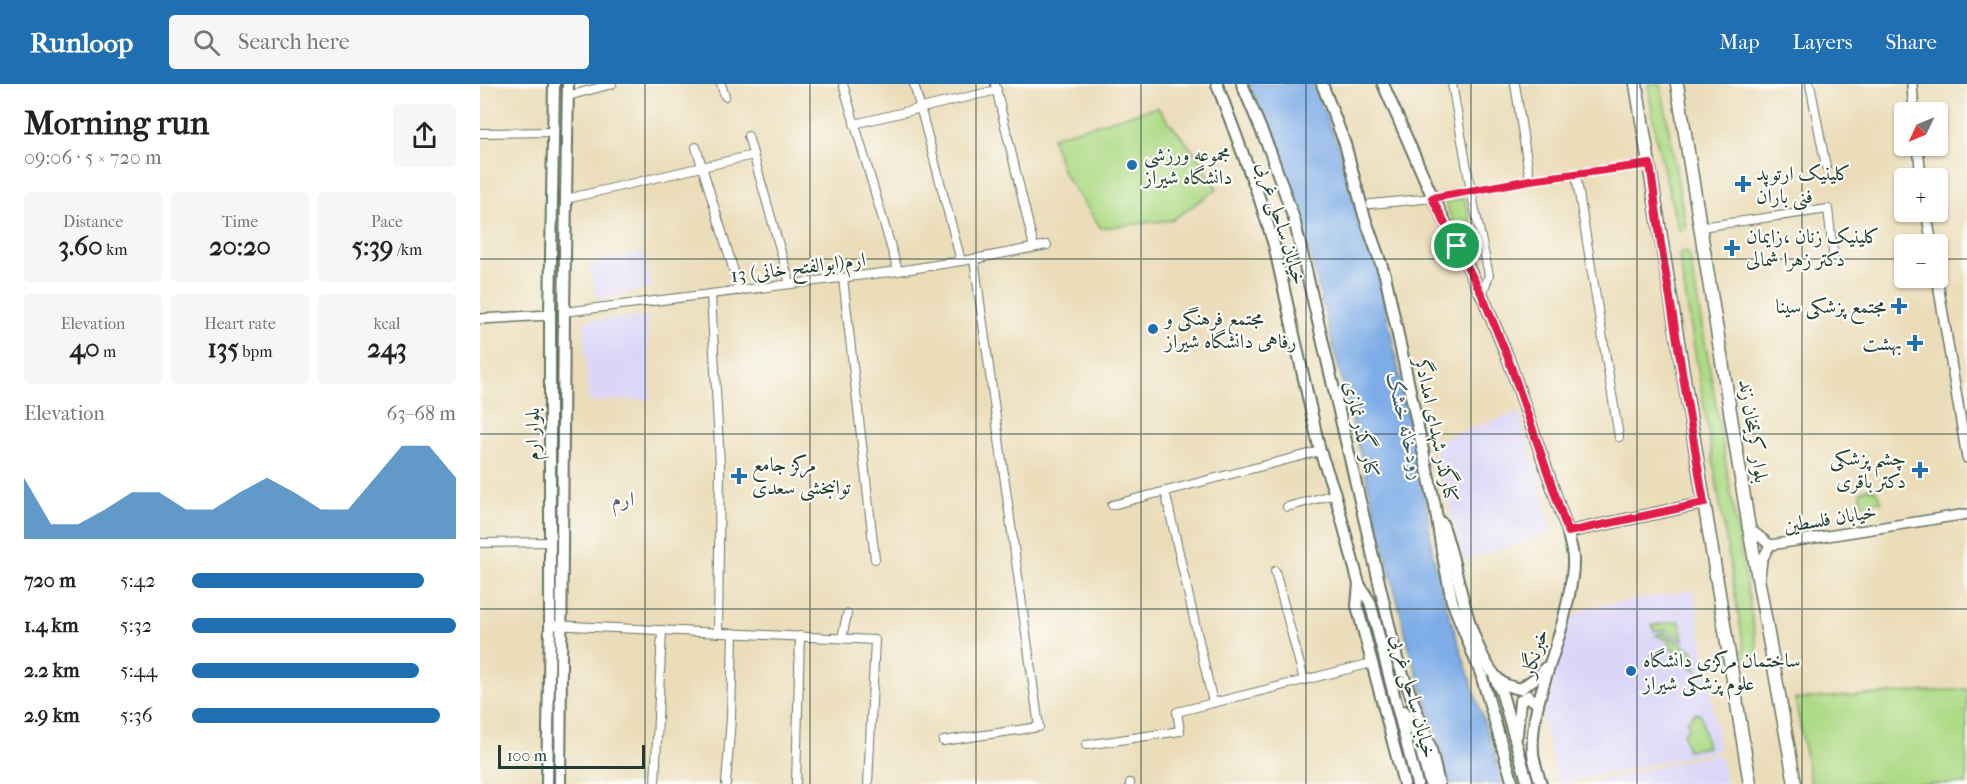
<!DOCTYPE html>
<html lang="en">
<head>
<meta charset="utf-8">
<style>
  body { margin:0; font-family:"IM FELL French Canon",Amiri,serif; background:#f6f6f6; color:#222; height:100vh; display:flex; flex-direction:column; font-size:22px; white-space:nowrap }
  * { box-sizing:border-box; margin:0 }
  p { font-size:20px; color:#767676 }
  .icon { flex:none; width:33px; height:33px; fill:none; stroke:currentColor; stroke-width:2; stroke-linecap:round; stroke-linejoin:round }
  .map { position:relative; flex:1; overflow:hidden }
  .drawer { display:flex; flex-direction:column; background:#fff; width:480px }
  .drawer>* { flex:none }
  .needle { width:39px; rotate:226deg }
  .tools { position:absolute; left:1414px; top:18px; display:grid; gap:12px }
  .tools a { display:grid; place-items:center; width:54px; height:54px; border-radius:6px; background:#fff; box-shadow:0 2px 4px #0004; font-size:30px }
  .scale { position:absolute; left:18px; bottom:15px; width:147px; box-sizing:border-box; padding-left:6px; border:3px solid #1f3d34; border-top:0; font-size:16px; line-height:21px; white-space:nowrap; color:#1f3d34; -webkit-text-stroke:4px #fdfcf7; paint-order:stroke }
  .pin { position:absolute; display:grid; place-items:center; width:51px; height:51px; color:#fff; margin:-26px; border:3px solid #fff; border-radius:50%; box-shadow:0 2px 6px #0007 }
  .round { display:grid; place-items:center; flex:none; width:63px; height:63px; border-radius:6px; background:#f6f6f6 }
  .headline { display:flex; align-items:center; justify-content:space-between; height:102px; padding:0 24px }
  h1 { font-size:33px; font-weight:700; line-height:45px }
  .figures { display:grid; grid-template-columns:repeat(3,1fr); gap:9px; height:102px; padding:6px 24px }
  .figures div { display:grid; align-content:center; border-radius:6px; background:#f6f6f6; text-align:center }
  .figures b { font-size:26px; font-weight:700 }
  .figures small { font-size:16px; font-weight:400 }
  .figures p { font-size:16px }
  .chart { height:168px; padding:12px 24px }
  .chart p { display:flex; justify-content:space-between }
  .chart svg { width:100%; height:108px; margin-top:6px; fill:#1f6fb2; opacity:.7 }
  ul { padding:0 24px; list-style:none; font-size:20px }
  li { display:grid; grid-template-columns:96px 72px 1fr; align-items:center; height:45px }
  li i { height:15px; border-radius:8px; background:#1f6fb2 }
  header { display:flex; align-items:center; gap:36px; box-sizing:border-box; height:84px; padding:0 30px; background:#1f6fb2; color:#fff }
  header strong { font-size:28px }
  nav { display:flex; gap:33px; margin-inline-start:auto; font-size:21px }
  .search { width:420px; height:54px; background:#f6f6f6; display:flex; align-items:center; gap:15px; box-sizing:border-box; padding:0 21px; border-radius:6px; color:#767676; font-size:22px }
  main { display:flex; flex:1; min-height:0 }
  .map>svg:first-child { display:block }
  .built { fill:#dbd6f7 }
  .green { fill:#afdb87; stroke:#678c5e; stroke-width:1.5 }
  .water { fill:#7dace7; stroke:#4e748e; stroke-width:1.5 }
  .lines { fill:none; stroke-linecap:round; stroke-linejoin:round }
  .minor-casing { stroke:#667563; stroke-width:10 }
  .tertiary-casing { stroke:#667563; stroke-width:12 }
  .secondary-casing { stroke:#667563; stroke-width:14 }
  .primary-casing { stroke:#667563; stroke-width:15 }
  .minor { stroke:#fff; stroke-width:8 }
  .tertiary { stroke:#fff; stroke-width:9 }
  .secondary { stroke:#fff; stroke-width:10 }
  .primary { stroke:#fff; stroke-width:12 }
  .route-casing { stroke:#fff; stroke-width:12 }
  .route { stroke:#e11d48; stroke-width:8 }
  .grid { fill:none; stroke:#1f3d34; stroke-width:1.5; stroke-opacity:0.55 }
  .poi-dot { fill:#1f6fb2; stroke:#fdfcf7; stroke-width:2 }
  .labels { text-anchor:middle; stroke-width:4.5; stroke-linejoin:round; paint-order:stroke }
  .poi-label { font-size:20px; fill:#1f3d34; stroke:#fdfcf7; text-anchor:start }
  .street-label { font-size:20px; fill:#1f3d34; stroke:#fdfcf7 }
  .water-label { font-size:21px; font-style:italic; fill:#3b5e6a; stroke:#fdfcf7 }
  .neighbourhood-label { font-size:21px; fill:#516072; stroke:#fdfcf7 }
</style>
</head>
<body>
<header>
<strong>Runloop</strong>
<div class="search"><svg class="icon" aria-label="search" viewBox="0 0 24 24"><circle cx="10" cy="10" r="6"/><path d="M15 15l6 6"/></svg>Search here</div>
<nav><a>Map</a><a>Layers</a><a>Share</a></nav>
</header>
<main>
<section class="drawer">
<div class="headline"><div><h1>Morning run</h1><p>09:06 · 5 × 720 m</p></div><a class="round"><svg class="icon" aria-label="share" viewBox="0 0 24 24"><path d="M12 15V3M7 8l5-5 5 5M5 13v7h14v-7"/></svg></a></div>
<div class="figures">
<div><p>Distance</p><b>3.60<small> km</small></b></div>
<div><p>Time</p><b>20:20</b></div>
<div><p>Pace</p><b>5:39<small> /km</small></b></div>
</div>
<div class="figures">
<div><p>Elevation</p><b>40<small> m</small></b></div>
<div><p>Heart rate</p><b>135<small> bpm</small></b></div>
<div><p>kcal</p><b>243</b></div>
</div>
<div class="chart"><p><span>Elevation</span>63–68 m</p>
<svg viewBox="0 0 160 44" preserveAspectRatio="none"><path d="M0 44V19L10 38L20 38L30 32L40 25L50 25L60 32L70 32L80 25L90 19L100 25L110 32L120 32L130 19L140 6L150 6L160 19V44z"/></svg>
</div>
<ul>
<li><b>720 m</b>5:42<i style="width:88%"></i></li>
<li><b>1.4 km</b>5:32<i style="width:100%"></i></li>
<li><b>2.2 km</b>5:44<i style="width:86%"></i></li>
<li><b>2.9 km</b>5:36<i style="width:94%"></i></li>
</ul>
</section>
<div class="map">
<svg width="1487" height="700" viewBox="0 0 1487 700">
  <rect width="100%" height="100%" fill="#fdfcf7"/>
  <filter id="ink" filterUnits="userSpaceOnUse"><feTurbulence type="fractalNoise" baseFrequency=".0167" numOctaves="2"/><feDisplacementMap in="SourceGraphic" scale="12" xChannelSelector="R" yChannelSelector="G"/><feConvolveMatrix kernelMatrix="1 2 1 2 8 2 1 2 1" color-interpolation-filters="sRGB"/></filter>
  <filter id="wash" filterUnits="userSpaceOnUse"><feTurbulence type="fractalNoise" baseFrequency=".008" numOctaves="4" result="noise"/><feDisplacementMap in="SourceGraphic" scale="24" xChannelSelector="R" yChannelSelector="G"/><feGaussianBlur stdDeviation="1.35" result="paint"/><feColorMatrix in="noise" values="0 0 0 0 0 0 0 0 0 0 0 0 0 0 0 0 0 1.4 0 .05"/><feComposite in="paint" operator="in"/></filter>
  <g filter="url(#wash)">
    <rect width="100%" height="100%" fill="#ebddb9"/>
    <!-- built -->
    <g class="built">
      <polygon points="163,168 172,203 117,216 109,180"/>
      <polygon points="167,233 171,315 108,318 104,236"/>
      <polygon points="1038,329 1057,386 1072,449 983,477 953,357"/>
      <polygon points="1214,506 1240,666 1079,700 1062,635 1086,540 1089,535 1108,524"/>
      <polygon points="1240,669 1246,700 1103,700"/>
    </g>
    <!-- green -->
    <g class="green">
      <polygon points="1168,0 1181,0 1206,144 1202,147 1198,145 1176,54"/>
      <polygon points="677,23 719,74 737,105 692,136 621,144 583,89 572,53"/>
      <polygon points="984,114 999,167 995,187 965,119"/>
      <polygon points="1204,167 1209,170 1229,280 1279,575 1266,577 1199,171"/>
      <polygon points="1388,404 1396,407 1402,417 1382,420 1380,408"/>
      <polygon points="1200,537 1203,557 1185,545 1174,547 1172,541"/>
      <path d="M 1183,548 L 1214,568 L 1217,587 C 1202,579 1195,571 1188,556 L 1176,551 Z"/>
      <polygon points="1487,605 1487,700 1331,700 1315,615"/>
      <polygon points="1215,629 1221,631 1227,663 1207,666 1203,649 1209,645 1207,637"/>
    </g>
    <!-- water -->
    <polygon class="water" points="769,0 832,0 864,76 873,116 898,186 947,425 952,467 966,521 1014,668 1022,700 969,700 958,655 931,571 816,114"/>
  </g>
  <g filter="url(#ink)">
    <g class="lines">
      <defs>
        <g id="minor">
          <polyline points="241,0 245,12"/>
          <polyline points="363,0 418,187"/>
          <polyline points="434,0 481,177"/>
          <polyline points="515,0 554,163"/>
          <polyline points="972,0 991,107 1009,191 1002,211"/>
          <polyline points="1035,0 1050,96"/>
          <polyline points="1330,0 1346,83"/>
          <polyline points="88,12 132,0"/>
          <polyline points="374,40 517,6"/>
          <polyline points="0,49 74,48"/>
          <polyline points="268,52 310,200"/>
          <polyline points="216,63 260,207"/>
          <polyline points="1096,91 1139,353"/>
          <polyline points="86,115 273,71"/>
          <polyline points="891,120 953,114 1050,96 1170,80"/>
          <polyline points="1221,143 1348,125 1354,177"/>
          <polyline points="363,194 395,475"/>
          <polyline points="231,210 240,381 238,549"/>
          <polyline points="84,228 418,187 494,175 567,161"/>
          <polyline points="685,407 733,619"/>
          <polyline points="632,421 840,367"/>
          <polyline points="807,423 855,410"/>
          <polyline points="0,459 69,458"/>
          <polyline points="795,487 824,596"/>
          <polyline points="70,541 395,556 388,700"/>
          <polyline points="362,554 367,530"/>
          <polyline points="463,657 559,643 494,175"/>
          <polyline points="606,661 700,647 697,628 892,579"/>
          <polyline points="175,700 182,546"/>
          <polyline points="246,700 251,634 253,549"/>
          <polyline points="316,700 320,552"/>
          <polyline points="650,700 650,699"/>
        </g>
        <g id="tertiary">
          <polyline points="1432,0 1434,28"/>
          <polyline points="1438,62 1441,94"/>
          <polyline points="1446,128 1452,160"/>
          <polyline points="1457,194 1487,374"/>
          <polyline points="0,235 70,231"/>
          <polyline points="1269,444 1290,461"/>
          <polyline points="1290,461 1487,430"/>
          <polyline points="1280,492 1282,476 1290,461"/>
        </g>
        <g id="secondary">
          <polyline points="737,0 780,116 794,161 840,367 855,410 879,500 890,518 937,700"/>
          <polyline points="762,0 790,67 814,135 917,575 950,662 959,700"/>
          <polyline points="842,0 865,60 884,131 905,191 955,422 962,467 972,517 1001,590 1033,700"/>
          <path d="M 903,0 L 953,114 L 1002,211 L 1028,274 L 1088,448 C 1089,457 1093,467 1093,475 C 1094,497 1083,540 1076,561 C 1066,594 1050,633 1053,669 C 1054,679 1058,690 1061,700"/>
          <path d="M 962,439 C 979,483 986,562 1019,596 C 1024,602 1032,603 1040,605 L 1061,590 L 1065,584"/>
          <polyline points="1088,448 1224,419"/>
          <polyline points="879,500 877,522 924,700"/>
          <polyline points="1015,594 1022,610 1048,700"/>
          <polyline points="924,627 936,649 950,700"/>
          <polyline points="1037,651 1040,617 1048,612 1058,620"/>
          <polyline points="67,700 70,541 70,231 74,0"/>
          <polyline points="80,700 84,228 88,0"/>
        </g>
        <g id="primary">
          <polyline points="1156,0 1270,700"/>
          <polyline points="1197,0 1269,444 1315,700"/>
        </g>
      </defs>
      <!-- minor casing -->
      <use href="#minor" class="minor-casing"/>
      <!-- tertiary casing -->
      <use href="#tertiary" class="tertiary-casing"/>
      <!-- secondary casing -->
      <use href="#secondary" class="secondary-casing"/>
      <!-- primary casing -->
      <use href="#primary" class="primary-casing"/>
      <!-- minor -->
      <use href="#minor" class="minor"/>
      <!-- tertiary -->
      <use href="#tertiary" class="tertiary"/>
      <!-- secondary -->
      <use href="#secondary" class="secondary"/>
      <!-- primary -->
      <use href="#primary" class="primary"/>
    </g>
  </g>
  <g class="lines" filter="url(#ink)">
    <defs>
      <polygon id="route" points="1170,80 1181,160 1224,419 1088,448 1028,274 1002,211 952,114 1050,96"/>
    </defs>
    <!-- route casing -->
    <use href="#route" class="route-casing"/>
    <!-- route -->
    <use href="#route" class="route"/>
  </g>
  <!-- grid -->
  <path class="grid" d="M 165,0 L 165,700M 330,0 L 330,700M 496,0 L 496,700M 661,0 L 661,700M 826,0 L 826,700M 991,0 L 991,700M 1157,0 L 1157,700M 1322,0 L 1322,700M 0,175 L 1425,175M 1458,175 L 1487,175M 0,350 L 1487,350M 0,525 L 1487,525"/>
  <!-- markers -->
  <g class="poi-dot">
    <circle cx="652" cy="81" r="6"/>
    <path d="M1260 91h6v6h6v6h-6v6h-6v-6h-6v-6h6z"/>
    <path d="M1249 155h6v6h6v6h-6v6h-6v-6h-6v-6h6z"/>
    <path d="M1416 213h6v6h6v6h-6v6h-6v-6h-6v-6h6z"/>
    <circle cx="673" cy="245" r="6"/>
    <path d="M1432 250h6v6h6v6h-6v6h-6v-6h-6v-6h6z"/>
    <path d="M1437 377h6v6h6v6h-6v6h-6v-6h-6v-6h6z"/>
    <path d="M256 383h6v6h6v6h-6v6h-6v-6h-6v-6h6z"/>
    <circle cx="1151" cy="587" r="6"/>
  </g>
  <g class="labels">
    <!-- poi labels -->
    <g class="poi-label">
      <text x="664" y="77">مجموعه ورزشی<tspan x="664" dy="23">دانشگاه شیراز</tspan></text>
      <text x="1276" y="96">کلینیک ارتوپد<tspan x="1276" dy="23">فنی باران</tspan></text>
      <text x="1266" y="159">کلینیک زنان ،زایمان<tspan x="1266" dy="23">دکتر زهرا شمالی</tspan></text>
      <text x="1406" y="229" text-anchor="end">مجتمع پزشکی سینا</text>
      <text x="685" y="241">مجتمع فرهنگی و<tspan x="685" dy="23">رفاهی دانشگاه شیراز</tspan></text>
      <text x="1422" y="266" text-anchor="end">بهشت</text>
      <text x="1426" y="381" text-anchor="end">چشم پزشکی<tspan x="1426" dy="23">دکتر باقری</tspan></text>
      <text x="272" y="387">مرکز جامع<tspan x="272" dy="23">توانبخشی سعدی</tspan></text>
      <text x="1163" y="583">ساختمان مرکزی دانشگاه<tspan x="1163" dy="23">علوم پزشکی شیراز</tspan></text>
    </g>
    <!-- street labels -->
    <g class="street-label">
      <text transform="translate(802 139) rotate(73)" y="7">خیابان ساحلی غربی</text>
      <text transform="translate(318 183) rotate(-7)" y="7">13 ارم(ابوالفتح خانی)</text>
      <text transform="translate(882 345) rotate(77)" y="7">کنار گذر نمازی</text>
      <text transform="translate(957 346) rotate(78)" y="7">کنارگذر شهدای امدادگر</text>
      <text transform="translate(1274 347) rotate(81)" y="7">بلوار کریمخان زند</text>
      <text transform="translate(52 350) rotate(-90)" y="7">بلوار ارم</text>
      <text transform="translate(1350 434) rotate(-9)" y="7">خیابان فلسطین</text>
      <text transform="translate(1054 569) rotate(-73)" y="7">خبرنگار</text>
      <text transform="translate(934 612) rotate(75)" y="7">خیابان ساحلی غربی</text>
    </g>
    <!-- water labels -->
    <g class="water-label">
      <text transform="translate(926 342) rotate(77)" y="7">رودخانه خشک</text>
    </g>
    <!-- neighbourhood labels -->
    <g class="neighbourhood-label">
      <text x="143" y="422">ارم</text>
    </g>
  </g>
</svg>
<div class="tools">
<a><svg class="needle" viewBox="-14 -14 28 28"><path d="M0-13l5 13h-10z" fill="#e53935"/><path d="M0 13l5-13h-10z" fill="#767676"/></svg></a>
<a>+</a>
<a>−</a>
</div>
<div class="scale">100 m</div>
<div class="pin" style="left:977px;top:162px;background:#1e9e55"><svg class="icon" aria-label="arrive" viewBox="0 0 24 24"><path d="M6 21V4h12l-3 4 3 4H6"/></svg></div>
</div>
</main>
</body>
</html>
